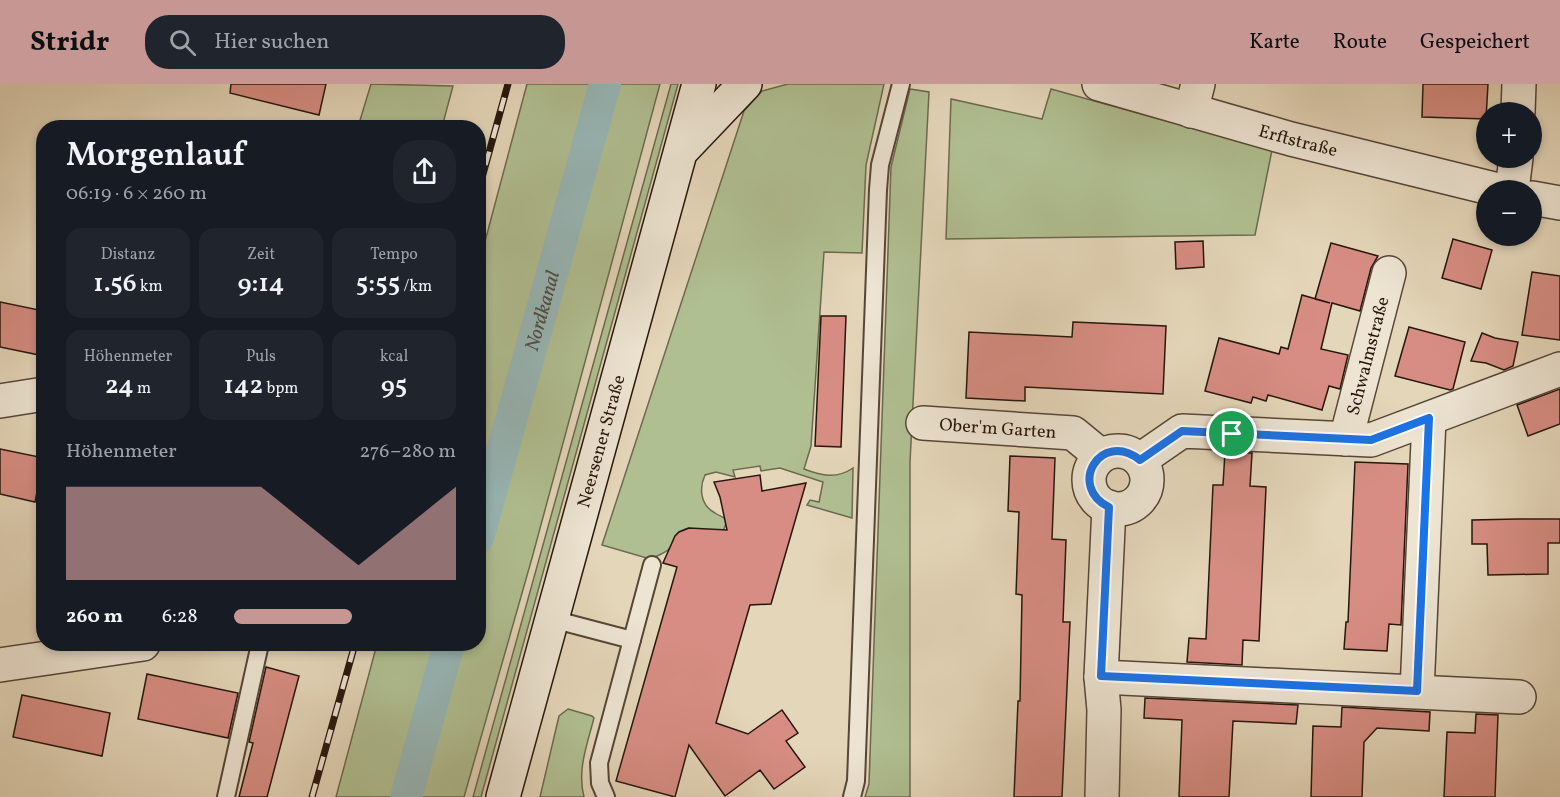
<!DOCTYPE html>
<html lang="de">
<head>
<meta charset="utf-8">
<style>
  body { margin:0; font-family:Vollkorn,serif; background:#20242c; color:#f1f3f6; height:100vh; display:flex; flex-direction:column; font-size:22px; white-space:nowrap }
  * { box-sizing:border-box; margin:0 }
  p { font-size:20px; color:#9ea1a6 }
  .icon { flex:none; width:33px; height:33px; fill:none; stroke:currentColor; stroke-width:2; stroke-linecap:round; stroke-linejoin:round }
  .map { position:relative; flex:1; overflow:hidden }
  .drawer { position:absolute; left:36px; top:36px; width:450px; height:531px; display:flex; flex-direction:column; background:#171b24; border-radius:24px; box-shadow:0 3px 9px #0003 }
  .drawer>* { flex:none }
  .tools { position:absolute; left:1476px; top:18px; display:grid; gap:12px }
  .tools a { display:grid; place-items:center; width:66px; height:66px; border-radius:50%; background:#171b24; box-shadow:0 3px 9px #0003; font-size:30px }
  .pin { position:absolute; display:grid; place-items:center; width:51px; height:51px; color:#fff; margin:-26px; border:3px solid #fff; border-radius:50%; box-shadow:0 2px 6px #0007 }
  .round { display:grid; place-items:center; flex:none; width:63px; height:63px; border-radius:24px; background:#20242c }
  .head { display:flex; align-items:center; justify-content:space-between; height:102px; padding:0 30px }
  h1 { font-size:33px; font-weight:600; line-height:45px }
  .stats { display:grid; grid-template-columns:repeat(3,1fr); gap:9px; height:102px; padding:6px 30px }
  .stats div { display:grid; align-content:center; border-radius:15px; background:#20242c; text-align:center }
  .stats b { font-size:26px; font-weight:600 }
  .stats small { font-size:16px; font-weight:400 }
  .stats p { font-size:16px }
  .chart { height:168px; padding:12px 30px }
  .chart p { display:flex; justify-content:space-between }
  .chart svg { width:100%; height:108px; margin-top:6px; fill:#c59692; opacity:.7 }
  ul { padding:0 30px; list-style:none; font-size:20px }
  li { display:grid; grid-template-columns:96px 72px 1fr; align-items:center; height:45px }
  li i { height:15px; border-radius:8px; background:#c59692 }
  header { display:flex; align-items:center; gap:36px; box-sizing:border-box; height:84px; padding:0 30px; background:#c59692; color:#111 }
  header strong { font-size:28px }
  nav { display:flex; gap:33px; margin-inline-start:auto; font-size:21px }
  .search { width:420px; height:54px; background:#20242c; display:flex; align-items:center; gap:15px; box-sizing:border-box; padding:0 21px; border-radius:24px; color:#9ea1a6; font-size:22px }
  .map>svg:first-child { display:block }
  .green { fill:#b0bf92; stroke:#6c6a4f; stroke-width:1.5 }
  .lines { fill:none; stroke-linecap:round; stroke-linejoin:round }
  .canal { stroke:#97b7b7; stroke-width:32 }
  .building { fill:#d78d83; stroke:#27160c; stroke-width:1.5 }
  .lane-casing { stroke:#564637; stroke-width:20 }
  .street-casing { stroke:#564637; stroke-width:36 }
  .secondary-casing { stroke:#27160c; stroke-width:36 }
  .lane { stroke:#ede4d2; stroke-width:16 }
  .street { stroke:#ede4d2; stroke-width:33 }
  .secondary { stroke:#ede4d2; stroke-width:33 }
  .rail-casing { stroke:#27160c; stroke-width:7 }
  .rail { stroke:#ede4d2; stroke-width:4.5; stroke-dasharray:14; stroke-linecap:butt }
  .route-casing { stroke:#fff; stroke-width:12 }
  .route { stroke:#1a73e8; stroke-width:8 }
  .labels { text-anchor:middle; stroke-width:4.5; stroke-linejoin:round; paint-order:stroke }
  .street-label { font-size:18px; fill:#27160c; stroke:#ede4d2 }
  .water-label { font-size:20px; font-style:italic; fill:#4e4e48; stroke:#ede4d2 }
</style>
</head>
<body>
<header>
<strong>Stridr</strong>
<div class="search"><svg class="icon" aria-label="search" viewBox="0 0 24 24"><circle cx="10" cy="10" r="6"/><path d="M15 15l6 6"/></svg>Hier suchen</div>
<nav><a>Karte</a><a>Route</a><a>Gespeichert</a></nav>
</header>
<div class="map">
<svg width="1560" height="713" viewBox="0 0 1560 713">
  <rect width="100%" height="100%" fill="#e4d6b9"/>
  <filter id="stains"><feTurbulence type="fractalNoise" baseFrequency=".00333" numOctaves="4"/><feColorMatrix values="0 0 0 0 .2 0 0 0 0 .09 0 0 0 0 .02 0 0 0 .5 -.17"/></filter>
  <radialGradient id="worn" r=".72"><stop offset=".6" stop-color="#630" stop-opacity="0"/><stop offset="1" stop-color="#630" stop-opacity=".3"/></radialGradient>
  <!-- green -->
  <g class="green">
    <polygon points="371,0 453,2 442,43 358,43"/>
    <polygon points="527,0 660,0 532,474 464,713 336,713 377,560 478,560 479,180"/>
    <polygon points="671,0 678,0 481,713 473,713"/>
    <path d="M 788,0 L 884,0 L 866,81 L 862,169 L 824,168 L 811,362 L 804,385 C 822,392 837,395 853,384 L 852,434 L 807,421 L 810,416 L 819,418 L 823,398 L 780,384 L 761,387 L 760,382 L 733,386 L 735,393 L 716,388 L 705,391 C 699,404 700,421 715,429 C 720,433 723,431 727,437 L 720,455 L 689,444 C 672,448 678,456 669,465 C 664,470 656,472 650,475 L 602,461 L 744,27 L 762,7 Z"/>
    <polygon points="910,5 929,8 910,378 910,713 865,713 869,700 891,83"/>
    <polygon points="1051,5 1272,66 1255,151 946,155 951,15 1042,35"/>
    <path d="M 568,625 L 592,632 L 594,634 C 587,661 577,686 584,713 L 540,713 L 559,632 Z"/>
  </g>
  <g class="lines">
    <!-- canal -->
    <g class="canal">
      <path id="s1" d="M 478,454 L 605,0"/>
      <polyline points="406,713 449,560"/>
    </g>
  </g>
  <!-- building -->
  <g class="building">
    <polygon points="231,0 326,0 319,31 230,9"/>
    <polygon points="1423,0 1488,0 1486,35 1422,33"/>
    <polygon points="1453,155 1492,166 1481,205 1442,194"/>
    <polygon points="1203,157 1204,183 1176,185 1175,158"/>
    <polygon points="1331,159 1378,172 1371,184 1360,227 1332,219 1321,265 1348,271 1340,305 1329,302 1322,326 1268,311 1266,317 1253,313 1251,319 1205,307 1219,254 1279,270 1281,263 1288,265 1302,211 1330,219 1315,215"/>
    <polygon points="1532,188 1560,192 1560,256 1522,251"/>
    <polygon points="0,218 44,227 44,272 0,263"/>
    <polygon points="821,232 846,232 841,363 815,362"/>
    <polygon points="1073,238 1166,242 1163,310 1025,303 1025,317 966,314 969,248 1072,253"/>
    <polygon points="1409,243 1465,258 1453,305 1450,306 1395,292"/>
    <polygon points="1482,249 1495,254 1518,258 1513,282 1504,286 1486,279 1471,277"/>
    <polygon points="1560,305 1560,340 1528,352 1517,321"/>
    <polygon points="0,365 44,374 35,418 0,410"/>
    <polygon points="1225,368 1252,369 1250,402 1266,403 1259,557 1243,556 1242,581 1187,578 1189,554 1206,555 1213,401 1223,401"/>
    <polygon points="1010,372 1055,374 1052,455 1066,456 1063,538 1070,538 1062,713 1014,713 1018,617 1020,617 1022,511 1016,510 1019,428 1008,427"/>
    <polygon points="1355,378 1408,380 1401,541 1389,540 1387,567 1344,565 1346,538 1348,538"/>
    <polygon points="760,391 762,407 806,399 771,520 750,521 716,639 748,650 782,626 798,649 786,657 805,683 774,705 760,686 725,712 689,661 675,713 616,697 677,483 663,479 675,452 679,448 689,444 727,446 720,413 714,398"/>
    <polygon points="1518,435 1560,435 1560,459 1548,459 1548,490 1488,491 1487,460 1472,460 1472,436"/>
    <polygon points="266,583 299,592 267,713 239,713 253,659 249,658"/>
    <polygon points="147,590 238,609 228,654 138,635"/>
    <polygon points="22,611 110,629 102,672 13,653"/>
    <polygon points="1145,614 1298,621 1296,640 1233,637 1229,713 1179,713 1182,636 1144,634"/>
    <polygon points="1342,623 1430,628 1429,647 1377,644 1364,658 1362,713 1311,713 1313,642 1341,643"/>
    <polygon points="1476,630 1498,631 1495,713 1444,713 1447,648 1475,649"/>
  </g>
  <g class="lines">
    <defs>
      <g id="lane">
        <polyline points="552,535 632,556"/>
        <polyline points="226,713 260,560"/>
        <polyline points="606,713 600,699 599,679 652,481"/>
        <polyline points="852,713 856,697 878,106 880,81 901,0"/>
      </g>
      <g id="street">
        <path id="s2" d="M 1099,0 L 1291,55 L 1498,106"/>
        <polyline points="1191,27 1198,0"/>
        <polyline points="1518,28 1519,0"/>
        <polyline points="1512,106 1516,74"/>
        <polyline points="1532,114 1560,119"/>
        <polyline points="0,317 44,310"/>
        <path id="s3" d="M 923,339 L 1073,349 L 1101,372"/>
        <path id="s4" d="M 1346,355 L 1389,189"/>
        <circle cx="1118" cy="396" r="29"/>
        <polyline points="1140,376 1182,347 1371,356 1560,285"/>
        <polyline points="0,581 143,560"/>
        <polyline points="1101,593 1519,613"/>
        <polyline points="1417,607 1429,335"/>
        <polyline points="1102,713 1104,626 1101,593 1109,423"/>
      </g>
      <g id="secondary">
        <polyline points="684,64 745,0"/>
        <path id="s5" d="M 503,713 L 699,0"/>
      </g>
    </defs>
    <!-- lane casing -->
    <use href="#lane" class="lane-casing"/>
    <!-- street casing -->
    <use href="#street" class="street-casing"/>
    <!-- secondary casing -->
    <use href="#secondary" class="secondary-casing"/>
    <!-- lane -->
    <use href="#lane" class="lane"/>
    <!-- street -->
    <use href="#street" class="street"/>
    <!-- secondary -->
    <use href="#secondary" class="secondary"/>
    <defs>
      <g id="rail">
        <polyline points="478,108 508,0"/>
        <polyline points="312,713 355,560"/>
      </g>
    </defs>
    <!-- rail casing -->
    <use href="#rail" class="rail-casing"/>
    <!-- rail -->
    <use href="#rail" class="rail"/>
  </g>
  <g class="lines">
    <defs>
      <path id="route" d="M 1429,334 L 1417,607 L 1101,592 L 1109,423 C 1067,403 1100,345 1140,376 L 1182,347 L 1371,356 Z"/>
    </defs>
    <!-- route casing -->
    <use href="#route" class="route-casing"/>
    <!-- route -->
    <use href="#route" class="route"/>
  </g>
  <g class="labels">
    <!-- street labels -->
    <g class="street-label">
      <text dy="6" stroke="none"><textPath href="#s2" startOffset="207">Erftstraße</textPath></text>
      <text dy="6" stroke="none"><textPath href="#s4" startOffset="86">Schwalmstraße</textPath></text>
      <text dy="6" stroke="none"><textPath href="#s3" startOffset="75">Ober'm Garten</textPath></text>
      <text dy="6" stroke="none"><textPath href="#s5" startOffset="369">Neersener Straße</textPath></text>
    </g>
    <!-- water labels -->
    <g class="water-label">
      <text dy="7" stroke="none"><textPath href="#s1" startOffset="236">Nordkanal</textPath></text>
    </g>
  </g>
  <rect width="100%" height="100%" filter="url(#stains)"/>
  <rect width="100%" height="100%" fill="url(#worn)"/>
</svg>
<div class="tools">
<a>+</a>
<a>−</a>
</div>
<div class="pin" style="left:1232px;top:350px;background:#1e9e55"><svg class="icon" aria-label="arrive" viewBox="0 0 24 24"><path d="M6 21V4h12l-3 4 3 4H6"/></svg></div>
<section class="drawer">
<div class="head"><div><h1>Morgenlauf</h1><p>06:19 · 6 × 260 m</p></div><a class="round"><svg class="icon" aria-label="share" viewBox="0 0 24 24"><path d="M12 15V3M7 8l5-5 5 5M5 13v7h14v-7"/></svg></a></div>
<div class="stats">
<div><p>Distanz</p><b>1.56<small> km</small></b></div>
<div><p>Zeit</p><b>9:14</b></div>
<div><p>Tempo</p><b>5:55<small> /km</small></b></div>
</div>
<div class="stats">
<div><p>Höhenmeter</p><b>24<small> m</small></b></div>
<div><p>Puls</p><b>142<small> bpm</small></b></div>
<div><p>kcal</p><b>95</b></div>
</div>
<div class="chart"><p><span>Höhenmeter</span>276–280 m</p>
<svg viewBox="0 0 160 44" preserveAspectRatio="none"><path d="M0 44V6L10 6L20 6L30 6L40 6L50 6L60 6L70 6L80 6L90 14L100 22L110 30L120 38L130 30L140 22L150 14L160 6V44z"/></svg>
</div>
<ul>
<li><b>260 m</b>6:28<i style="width:53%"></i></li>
</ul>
</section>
</div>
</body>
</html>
